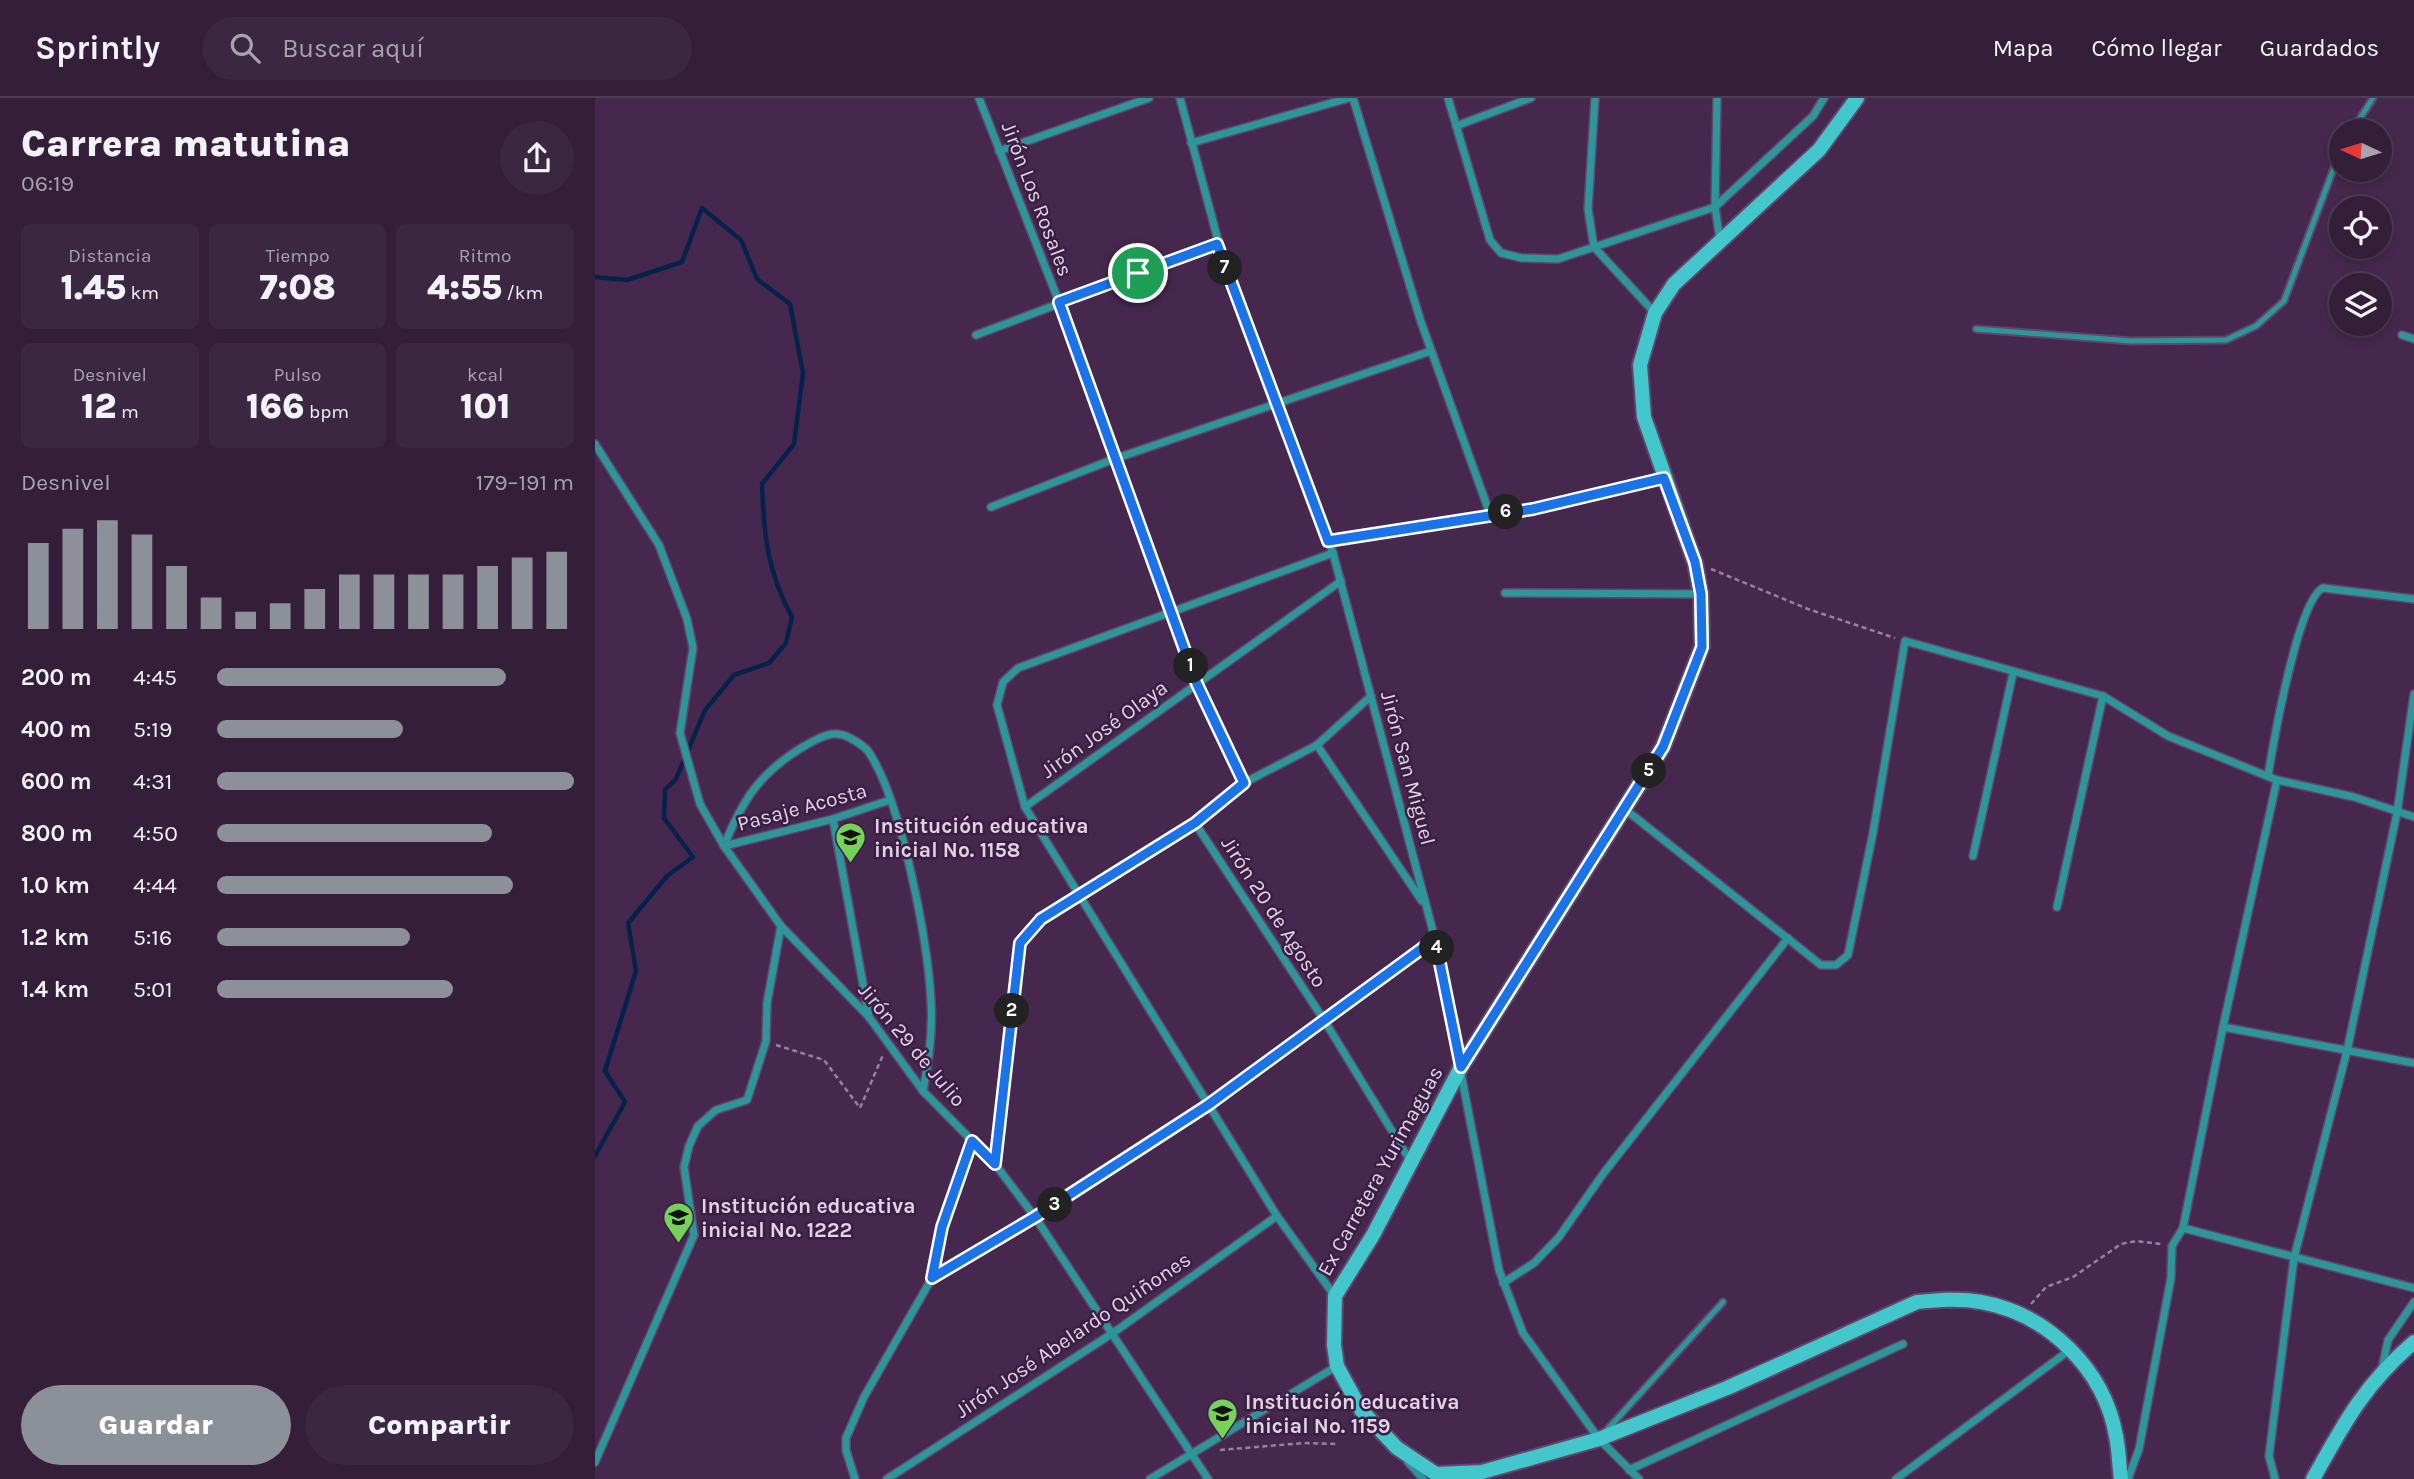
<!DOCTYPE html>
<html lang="es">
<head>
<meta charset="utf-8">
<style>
  body { margin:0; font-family:Karla,sans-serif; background:#3c2742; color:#f1f3f6; height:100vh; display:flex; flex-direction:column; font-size:26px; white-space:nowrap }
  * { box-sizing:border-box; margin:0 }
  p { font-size:23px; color:#a9a2af }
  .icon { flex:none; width:38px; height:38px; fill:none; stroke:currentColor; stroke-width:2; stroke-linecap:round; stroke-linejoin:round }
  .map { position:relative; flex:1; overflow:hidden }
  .panel { display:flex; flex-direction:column; background:#341e3a; width:595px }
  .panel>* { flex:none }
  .needle { width:46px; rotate:274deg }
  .fabs { position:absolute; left:1734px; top:21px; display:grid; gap:14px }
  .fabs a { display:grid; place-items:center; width:63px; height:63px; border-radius:50%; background:#341e3a; box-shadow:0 4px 10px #0003,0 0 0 2px #4e3c54; font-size:35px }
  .pin { position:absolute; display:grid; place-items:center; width:60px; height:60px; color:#fff; margin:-30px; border:4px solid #fff; border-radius:50%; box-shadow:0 2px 7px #0007 }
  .km { position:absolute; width:35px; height:35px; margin:-18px; border-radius:50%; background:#222; color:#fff; font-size:19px; line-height:35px; text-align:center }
  .round { display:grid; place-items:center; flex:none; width:74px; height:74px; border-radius:37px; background:#3c2742 }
  .head { display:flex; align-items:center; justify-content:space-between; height:119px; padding:0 21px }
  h1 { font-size:38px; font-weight:800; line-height:52px }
  .stats { display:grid; grid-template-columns:repeat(3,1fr); gap:10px; height:119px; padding:7px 21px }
  .stats div { display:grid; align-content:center; border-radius:10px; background:#3c2742; text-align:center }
  .stats b { font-size:35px; font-weight:800 }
  .stats small { font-size:19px; font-weight:400 }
  .stats p { font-size:19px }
  .chart { height:196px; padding:14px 21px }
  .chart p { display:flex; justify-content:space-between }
  .chart svg { width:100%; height:126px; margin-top:7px; stroke:#8c9099; stroke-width:6 }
  .primary-button { display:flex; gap:14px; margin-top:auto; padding:14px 21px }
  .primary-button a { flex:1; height:80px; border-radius:42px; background:#8c9099; color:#fff; font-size:28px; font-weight:800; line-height:80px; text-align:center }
  .primary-button a+a { background:#3c2742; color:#f1f3f6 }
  ul { padding:0 21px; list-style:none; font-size:23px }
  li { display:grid; grid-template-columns:112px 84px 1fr; align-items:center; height:52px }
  li i { height:18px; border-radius:9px; background:#8c9099 }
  header { display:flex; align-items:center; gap:42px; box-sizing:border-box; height:98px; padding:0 35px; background:#341e3a; border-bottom:2px solid #4e3c54 }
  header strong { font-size:33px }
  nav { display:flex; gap:38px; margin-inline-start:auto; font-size:24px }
  .search { width:490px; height:63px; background:#3c2742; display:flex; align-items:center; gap:18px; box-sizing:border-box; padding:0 24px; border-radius:38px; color:#a9a2af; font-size:26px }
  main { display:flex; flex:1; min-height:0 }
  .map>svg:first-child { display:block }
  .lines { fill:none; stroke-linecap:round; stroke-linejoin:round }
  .stream { stroke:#05224d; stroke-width:4.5 }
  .lane-casing { stroke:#62466a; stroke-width:9 }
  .street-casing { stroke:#62466a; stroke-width:10 }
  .secondary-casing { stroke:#62466a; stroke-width:18 }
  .path { stroke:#98809f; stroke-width:2.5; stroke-dasharray:5 3.5; stroke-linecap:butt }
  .lane { stroke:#2c969a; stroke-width:5 }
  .street { stroke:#2c969a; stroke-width:7 }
  .secondary { stroke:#43c7cc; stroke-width:14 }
  .route-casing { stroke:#fff; stroke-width:14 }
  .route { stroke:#1a73e8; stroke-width:9 }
  .labels { text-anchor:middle; stroke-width:5; stroke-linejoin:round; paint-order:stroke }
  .street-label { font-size:21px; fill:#e3d1e8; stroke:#3b1e43 }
  .poi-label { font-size:21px; font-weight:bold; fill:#e3d1e8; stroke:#3b1e43; text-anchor:start }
</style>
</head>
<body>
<header>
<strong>Sprintly</strong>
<div class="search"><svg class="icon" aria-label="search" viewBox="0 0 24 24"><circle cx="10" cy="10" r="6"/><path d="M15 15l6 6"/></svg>Buscar aquí</div>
<nav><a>Mapa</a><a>Cómo llegar</a><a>Guardados</a></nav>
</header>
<main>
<section class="panel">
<div class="head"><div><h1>Carrera matutina</h1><p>06:19</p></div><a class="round"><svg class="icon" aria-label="share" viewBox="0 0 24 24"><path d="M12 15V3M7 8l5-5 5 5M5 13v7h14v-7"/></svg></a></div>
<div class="stats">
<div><p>Distancia</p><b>1.45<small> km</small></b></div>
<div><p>Tiempo</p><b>7:08</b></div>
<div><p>Ritmo</p><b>4:55<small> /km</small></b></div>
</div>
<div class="stats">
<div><p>Desnivel</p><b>12<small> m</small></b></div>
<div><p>Pulso</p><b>166<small> bpm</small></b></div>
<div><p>kcal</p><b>101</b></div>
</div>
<div class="chart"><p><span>Desnivel</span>179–191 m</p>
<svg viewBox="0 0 160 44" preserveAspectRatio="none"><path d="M5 44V14M15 44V9M25 44V6M35 44V11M45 44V22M55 44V33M65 44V38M75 44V35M85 44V30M95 44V25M105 44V25M115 44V25M125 44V25M135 44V22M145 44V19M155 44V17"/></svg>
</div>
<ul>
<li><b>200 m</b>4:45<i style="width:81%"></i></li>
<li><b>400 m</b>5:19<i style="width:52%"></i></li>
<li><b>600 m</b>4:31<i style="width:100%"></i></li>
<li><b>800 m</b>4:50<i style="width:77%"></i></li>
<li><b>1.0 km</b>4:44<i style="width:83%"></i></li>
<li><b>1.2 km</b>5:16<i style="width:54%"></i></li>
<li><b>1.4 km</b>5:01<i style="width:66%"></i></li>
</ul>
<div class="primary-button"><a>Guardar</a><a>Compartir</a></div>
</section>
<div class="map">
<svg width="1819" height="1381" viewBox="0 0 1819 1381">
  <rect width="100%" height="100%" fill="#46284e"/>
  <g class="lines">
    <!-- stream -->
    <path class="stream" d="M 0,179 L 32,182 L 87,164 L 107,110 L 146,142 L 162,181 L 195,206 L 208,275 L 199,346 L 167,386 C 169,438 172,473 197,519 L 191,545 L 174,565 L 139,577 L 110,612 L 81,681 L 70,692 L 69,720 L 98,759 L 72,778 L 33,825 L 41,873 L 10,973 L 30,1004 L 0,1058"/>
    <defs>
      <g id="lane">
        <polyline points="1757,33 1778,0"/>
        <polyline points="1381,231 1536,243 1631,242 1661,228 1689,203 1746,51"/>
        <polyline points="1011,1333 1128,1204"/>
      </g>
      <g id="street">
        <polyline points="384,0 464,204 602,586 649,685"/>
        <polyline points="585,0 631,172 738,455 840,841 904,1172 928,1235 1004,1341 1044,1381"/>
        <polyline points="758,0 826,224 895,416"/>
        <polyline points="853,0 895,142 906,155 927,160 963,161 1120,109 1218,18 1229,0"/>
        <polyline points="1000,0 993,111 999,149 1060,215"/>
        <polyline points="1122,0 1120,109 1125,142"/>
        <polyline points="861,28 936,0"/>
        <polyline points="596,45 754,0"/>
        <polyline points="404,53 554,0"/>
        <polyline points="381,237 622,146"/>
        <polyline points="1807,237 1819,241"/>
        <polyline points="0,346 64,447 92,521 98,550 85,635 105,706 129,748 186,828 274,919 328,993 400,1066 440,1119 613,1381"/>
        <polyline points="396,409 519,361 836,253"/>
        <polyline points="733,443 938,411 1069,380"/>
        <polyline points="738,455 423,570 408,584 402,607 430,709 682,1118 739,1197"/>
        <polyline points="910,495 1106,496"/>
        <polyline points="722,647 827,803"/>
        <path d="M 1673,678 C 1678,647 1703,501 1728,490 L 1819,501"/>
        <polyline points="1682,682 1628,929 1819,965"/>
        <polyline points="430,709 746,483"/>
        <polyline points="1031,712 1226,867 1241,867 1253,857 1278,735 1310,543 1508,598 1573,638 1682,682 1759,699 1819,719"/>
        <polyline points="238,721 274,919"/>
        <polyline points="600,725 729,922 816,1064"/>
        <path d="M 129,748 C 147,703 164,676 206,650 C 222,641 237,630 255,640 C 261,643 272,650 275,656 C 307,706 333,844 336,904 C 338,935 334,963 328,993"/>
        <polyline points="129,748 238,721 295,702"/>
        <polyline points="1378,758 1418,575"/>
        <polyline points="1462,809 1508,598"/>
        <polyline points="400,1066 425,845 446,821 600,725 649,685 722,647 776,598"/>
        <polyline points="1588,1130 1819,1190"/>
        <polyline points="337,1180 440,1119 613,1007 840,841"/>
        <polyline points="908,1185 939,1165 964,1139 1008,1076 1193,840"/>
        <polyline points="1787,1271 1793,1242 1819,1204"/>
        <polyline points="0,1364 99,1137 89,1069 94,1048 103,1028 121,1012 152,1002 171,943 172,905 186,828"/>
        <polyline points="813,1364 828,1381"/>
        <polyline points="1034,1372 1308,1246"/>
        <polyline points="260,1381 251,1352 251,1340 269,1299 337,1180 347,1129 377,1043"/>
        <polyline points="292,1381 518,1235 682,1118"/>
        <polyline points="555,1381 742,1268"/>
        <polyline points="1301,1381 1476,1251"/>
        <polyline points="1533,1381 1544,1351 1576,1180 1577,1148 1588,1130 1628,929"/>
        <polyline points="1680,1381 1674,1358 1699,1160 1752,953 1802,715 1819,596"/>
      </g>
      <g id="secondary">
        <path d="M 1262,0 L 1224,52 L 1079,186 L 1060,215 L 1045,267 L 1049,319 L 1100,465 L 1106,496 L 1107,549 L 1068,649 L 866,969 L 778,1137 L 740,1198 L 739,1247 L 742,1268 L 766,1312 L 802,1350 L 841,1376 L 887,1374 L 1004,1341 L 1132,1290 L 1322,1204 C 1343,1202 1364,1200 1386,1204 C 1453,1216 1509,1271 1521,1338 C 1524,1352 1524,1367 1526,1381"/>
        <path d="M 1718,1381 C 1749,1325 1769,1287 1819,1244"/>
      </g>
    </defs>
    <!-- lane casing -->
    <use href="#lane" class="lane-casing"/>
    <!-- street casing -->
    <use href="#street" class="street-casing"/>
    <!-- secondary casing -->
    <use href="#secondary" class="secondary-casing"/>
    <!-- path -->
    <g class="path">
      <polyline points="1116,471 1213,511 1300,540"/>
      <polyline points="181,947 229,962 265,1010 288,957"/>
      <polyline points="1436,1206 1451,1189 1478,1179 1526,1146 1541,1143 1566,1146"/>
      <polyline points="625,1352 709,1345 741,1346"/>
    </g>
    <!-- lane -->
    <use href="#lane" class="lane"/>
    <!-- street -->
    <use href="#street" class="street"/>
    <!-- secondary -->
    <use href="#secondary" class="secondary"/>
  </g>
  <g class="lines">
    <defs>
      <polygon id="route" points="622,146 733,443 938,411 1069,380 1100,464 1106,496 1107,549 1068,649 866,969 840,841 613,1007 440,1119 337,1180 347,1129 377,1043 400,1066 425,845 446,821 600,725 649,685 602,586 464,204"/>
    </defs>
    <!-- route casing -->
    <use href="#route" class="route-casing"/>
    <!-- route -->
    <use href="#route" class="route"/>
  </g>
  <!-- icons -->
  <defs>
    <symbol id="school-pin" viewBox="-11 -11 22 30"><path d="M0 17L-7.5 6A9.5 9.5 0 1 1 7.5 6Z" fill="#77d259" stroke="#3b1e43"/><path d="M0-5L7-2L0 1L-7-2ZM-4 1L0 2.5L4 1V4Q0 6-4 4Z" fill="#111"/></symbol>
  </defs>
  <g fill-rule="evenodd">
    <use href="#school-pin" x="238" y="722" width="35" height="47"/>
    <use href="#school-pin" x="66" y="1102" width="35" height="47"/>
    <use href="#school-pin" x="610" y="1298" width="35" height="47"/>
  </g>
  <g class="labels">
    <!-- street labels -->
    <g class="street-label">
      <text transform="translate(442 101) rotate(69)" y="7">Jirón Los Rosales</text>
      <text transform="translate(509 631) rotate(-36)" y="7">Jirón José Olaya</text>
      <text transform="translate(813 670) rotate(75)" y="7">Jirón San Miguel</text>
      <text transform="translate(207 709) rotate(-15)" y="7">Pasaje Acosta</text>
      <text transform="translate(679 814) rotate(57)" y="7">Jirón 20 de Agosto</text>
      <text transform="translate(317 947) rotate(50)" y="7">Jirón 29 de Julio</text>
      <text transform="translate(785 1073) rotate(-61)" y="7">Ex Carretera Yurimaguas</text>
      <text transform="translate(478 1237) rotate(-34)" y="7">Jirón José Abelardo Quiñones</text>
    </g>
    <!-- poi labels -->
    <g class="poi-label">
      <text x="279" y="735">Institución educativa<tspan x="279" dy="24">inicial No. 1158</tspan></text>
      <text x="106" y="1115">Institución educativa<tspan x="106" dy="24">inicial No. 1222</tspan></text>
      <text x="650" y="1311">Institución educativa<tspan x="650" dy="24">inicial No. 1159</tspan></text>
    </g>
  </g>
</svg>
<div class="fabs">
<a><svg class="needle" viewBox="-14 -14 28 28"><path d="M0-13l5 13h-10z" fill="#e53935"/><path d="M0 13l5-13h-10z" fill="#a9a2af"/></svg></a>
<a><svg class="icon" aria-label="locate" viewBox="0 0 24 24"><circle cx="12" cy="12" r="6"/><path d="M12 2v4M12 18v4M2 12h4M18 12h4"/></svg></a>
<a><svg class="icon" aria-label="layers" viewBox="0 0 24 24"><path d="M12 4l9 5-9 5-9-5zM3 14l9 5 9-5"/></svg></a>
</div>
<div class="pin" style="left:543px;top:175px;background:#1e9e55"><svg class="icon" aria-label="arrive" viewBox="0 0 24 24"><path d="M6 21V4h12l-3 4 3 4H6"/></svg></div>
<b class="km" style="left:596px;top:568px">1</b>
<b class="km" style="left:417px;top:913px">2</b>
<b class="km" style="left:460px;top:1107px">3</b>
<b class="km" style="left:842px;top:850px">4</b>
<b class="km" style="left:1054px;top:673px">5</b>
<b class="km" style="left:911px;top:414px">6</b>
<b class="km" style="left:630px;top:170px">7</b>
</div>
</main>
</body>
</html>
